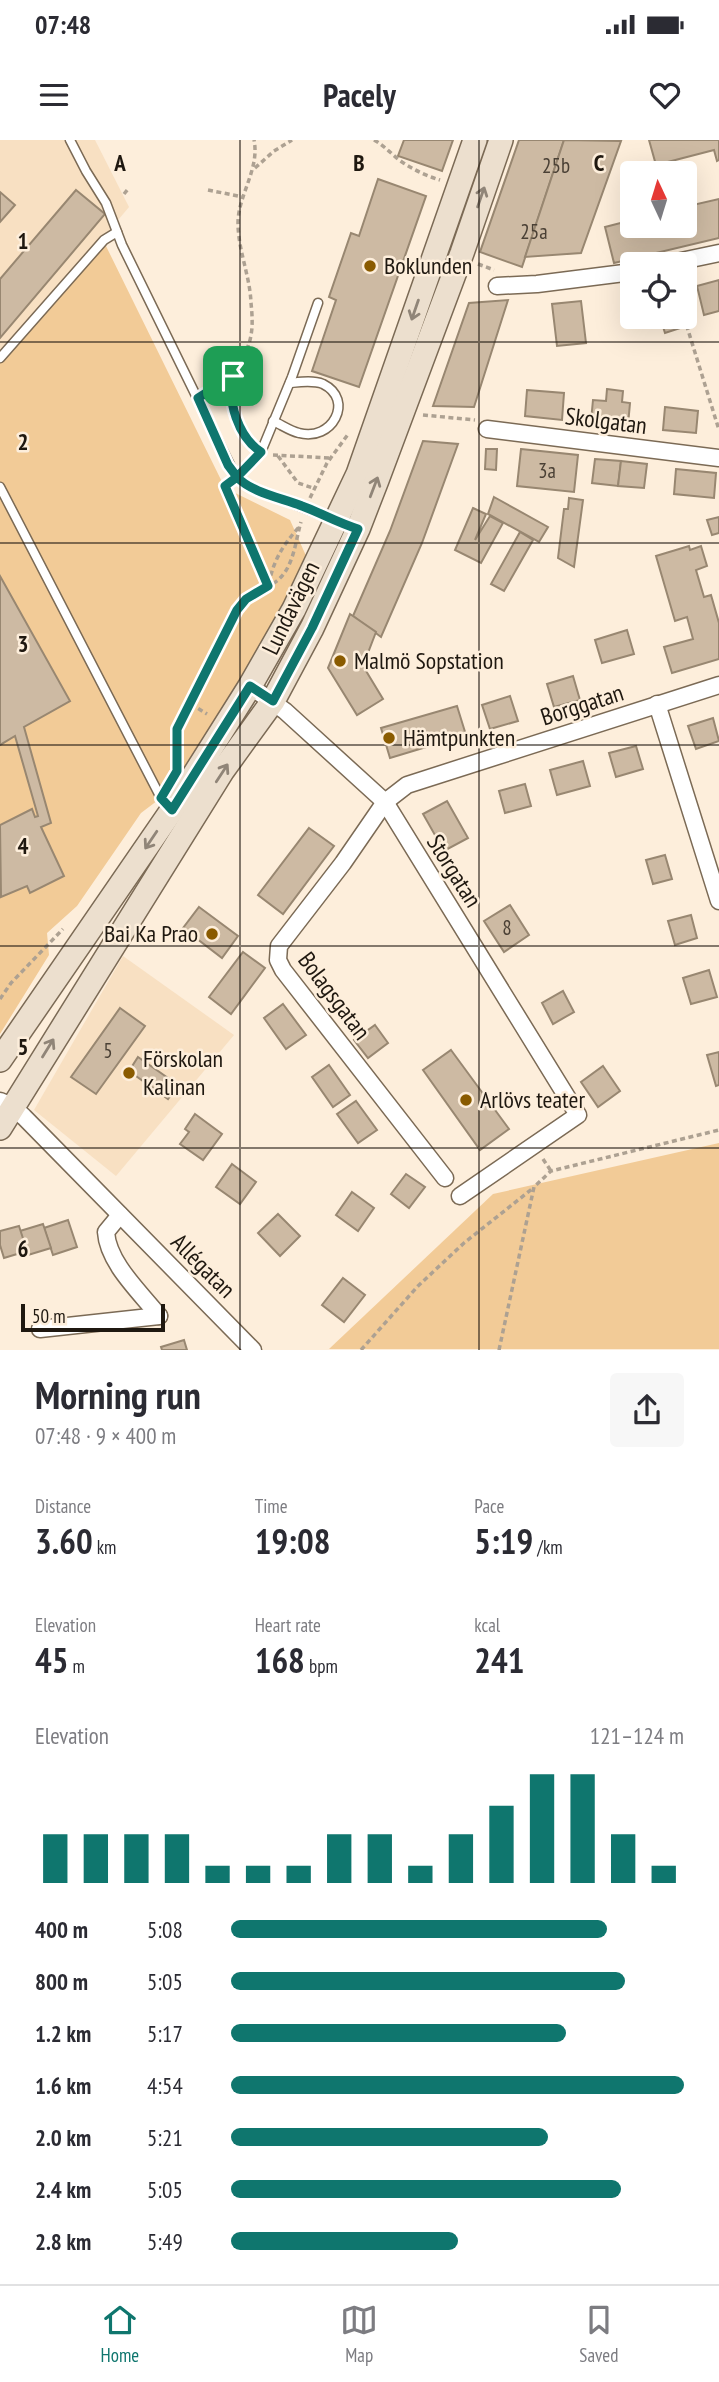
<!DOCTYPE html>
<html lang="en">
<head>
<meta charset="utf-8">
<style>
  body { margin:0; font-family:"PT Sans Narrow",sans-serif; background:#f7f7f7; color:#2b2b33; height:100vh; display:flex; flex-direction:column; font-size:26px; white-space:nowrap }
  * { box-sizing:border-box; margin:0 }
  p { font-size:23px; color:#7c7c81 }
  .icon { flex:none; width:38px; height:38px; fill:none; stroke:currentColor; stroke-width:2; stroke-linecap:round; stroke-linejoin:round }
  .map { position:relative; height:1210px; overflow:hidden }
  .sheet { display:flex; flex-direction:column; background:#fff; flex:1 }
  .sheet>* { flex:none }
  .needle { width:46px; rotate:356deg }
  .tools { position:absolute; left:620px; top:21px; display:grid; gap:14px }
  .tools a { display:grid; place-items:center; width:77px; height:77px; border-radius:7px; background:#fff; box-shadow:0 7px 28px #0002; font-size:35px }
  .scale { position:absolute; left:21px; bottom:18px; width:144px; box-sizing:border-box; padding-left:7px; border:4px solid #1f1810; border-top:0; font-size:19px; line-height:24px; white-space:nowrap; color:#1f1810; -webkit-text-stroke:5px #fdeedb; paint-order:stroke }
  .pin { position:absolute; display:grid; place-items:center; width:60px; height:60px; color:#fff; margin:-30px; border-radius:14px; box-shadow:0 4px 10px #0006 }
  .round { display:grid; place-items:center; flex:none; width:74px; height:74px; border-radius:7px; background:#f7f7f7 }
  .summary { display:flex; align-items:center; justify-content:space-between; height:119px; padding:0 35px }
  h1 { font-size:38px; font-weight:700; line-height:52px }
  .figures { display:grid; grid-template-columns:repeat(3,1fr); gap:10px; height:119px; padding:7px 35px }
  .figures div { display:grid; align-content:center }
  .figures b { font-size:35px; font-weight:700 }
  .figures small { font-size:19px; font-weight:400 }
  .figures p { font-size:19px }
  .chart { height:196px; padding:14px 35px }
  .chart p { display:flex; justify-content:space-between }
  .chart svg { width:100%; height:126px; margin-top:7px; stroke:#0f766e; stroke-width:6 }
  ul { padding:0 35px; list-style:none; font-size:23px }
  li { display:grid; grid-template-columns:112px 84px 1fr; align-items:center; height:52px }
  li i { height:18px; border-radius:9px; background:#0f766e }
  .status { display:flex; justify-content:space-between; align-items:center; height:49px; padding:0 35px; background:#fff; direction:ltr }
  .status svg { height:19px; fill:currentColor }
  header { display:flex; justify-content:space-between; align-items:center; height:91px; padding:0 35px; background:#fff; font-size:32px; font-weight:700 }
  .tabs { display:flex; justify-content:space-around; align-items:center; height:98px; border-top:2px solid #e1e1e2; background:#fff; font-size:19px; color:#7c7c81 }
  .tabs a { display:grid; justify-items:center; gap:4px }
  .tabs .on { color:#0f766e }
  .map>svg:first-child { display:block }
  .built { fill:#f8e0c2 }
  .green { fill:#f2cb97 }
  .building { fill:#cdbaa3; stroke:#988771; stroke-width:2 }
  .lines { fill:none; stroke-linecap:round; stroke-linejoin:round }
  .service-casing { stroke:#7b6a55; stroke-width:11 }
  .minor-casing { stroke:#7b6a55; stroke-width:19 }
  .secondary-casing { stroke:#7b6a55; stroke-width:26 }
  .path { stroke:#ada192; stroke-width:3.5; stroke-dasharray:5 3.5; stroke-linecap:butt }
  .service { stroke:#fff; stroke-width:8 }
  .minor { stroke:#fff; stroke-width:16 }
  .secondary { stroke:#ecdfce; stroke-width:23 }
  .oneway { stroke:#908578 }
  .route-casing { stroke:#fff; stroke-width:14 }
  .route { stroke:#0f766e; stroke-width:9 }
  .grid { fill:none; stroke:#1f1810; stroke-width:2; stroke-opacity:0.55 }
  .poi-dot { fill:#8a5b00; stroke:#fdeedb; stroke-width:2.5 }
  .labels { text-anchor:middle; stroke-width:5; stroke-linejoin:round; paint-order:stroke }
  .number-label { font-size:21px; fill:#4a4035 }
  .poi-label { font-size:24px; fill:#1f1810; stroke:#fdeedb; text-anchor:start }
  .street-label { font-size:24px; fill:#1f1810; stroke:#fdeedb }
  .grid-label { font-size:23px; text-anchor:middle; font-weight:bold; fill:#1f1810; stroke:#fdeedb; stroke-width:5; stroke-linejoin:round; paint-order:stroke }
</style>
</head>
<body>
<div class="status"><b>07:48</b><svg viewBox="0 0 49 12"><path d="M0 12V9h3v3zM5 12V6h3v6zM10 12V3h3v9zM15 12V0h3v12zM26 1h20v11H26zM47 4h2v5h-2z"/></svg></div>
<header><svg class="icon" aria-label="menu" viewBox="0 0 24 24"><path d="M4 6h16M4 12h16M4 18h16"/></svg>Pacely<svg class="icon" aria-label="heart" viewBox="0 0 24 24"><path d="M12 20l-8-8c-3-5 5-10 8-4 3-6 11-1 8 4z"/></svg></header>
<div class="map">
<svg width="719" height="1210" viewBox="0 0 719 1210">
  <rect width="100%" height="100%" fill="#fdeedb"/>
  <!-- built -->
  <g class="built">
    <polygon points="0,0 95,0 129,67 0,220"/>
    <polygon points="123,816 234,895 116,1036 34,970"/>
  </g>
  <!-- green -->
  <g class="green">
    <polygon points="105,104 225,348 290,380 307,418 287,469 182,642 141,673 77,766 47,793 49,815 0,894 0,220"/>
    <polygon points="719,1003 719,1209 329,1209 493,1054"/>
  </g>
  <!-- building -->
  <g class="building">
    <polygon points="404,0 453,0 442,31 398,16"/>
    <polygon points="519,0 564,0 522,127 480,112"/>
    <polygon points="564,0 621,1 581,113 525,117"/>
    <polygon points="649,0 719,0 719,20 717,21 714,10 656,25"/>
    <polygon points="378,39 426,56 359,247 312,231 336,160 329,157 351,93 359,96"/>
    <polygon points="76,50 105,74 0,198 0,139"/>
    <polygon points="0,52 15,65 0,82"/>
    <polygon points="719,59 719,98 614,123 605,87 632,80 632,86 684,86 684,67"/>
    <polygon points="719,140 719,171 704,175 697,146"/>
    <polygon points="508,160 474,267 433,266 469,163"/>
    <polygon points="581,161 586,203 557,206 552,164"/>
    <polygon points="660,177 677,177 680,188 665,193"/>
    <polygon points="607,249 623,251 622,262 630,263 628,285 591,281 593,260 606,261"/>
    <polygon points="527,250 564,253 562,280 525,276"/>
    <polygon points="665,267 698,271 696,293 663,290"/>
    <polygon points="423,301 458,304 422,403 381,497 353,476 390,391"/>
    <polygon points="486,309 497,309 496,330 485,329"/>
    <polygon points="521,309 578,315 574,352 517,346"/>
    <polygon points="595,319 621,321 618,346 592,343"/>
    <polygon points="621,321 647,324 644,348 618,346"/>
    <polygon points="676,329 716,333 714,358 674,354"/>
    <polygon points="494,357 548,387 539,402 488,374"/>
    <polygon points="569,358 583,360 574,427 558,418 564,369 568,369"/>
    <polygon points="473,368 486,374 475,400 490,376 503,383 481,423 455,410"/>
    <polygon points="719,377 719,393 712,395 707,380"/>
    <polygon points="520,392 533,400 504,451 491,444"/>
    <polygon points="689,406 690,410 701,406 707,426 696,430 704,457 711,455 719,483 719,519 672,533 664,507 693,499 687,477 675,481 656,416"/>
    <polygon points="0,436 70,561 24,587 51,683 41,687 64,736 30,753 27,746 1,757 0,685 32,669 35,677 38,676 15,596 0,605"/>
    <polygon points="350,474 376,492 363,526 383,559 357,575 328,528"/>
    <polygon points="627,490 634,514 602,523 595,500"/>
    <polygon points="573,536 580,560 554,567 547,544"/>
    <polygon points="510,556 518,581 490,589 482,565"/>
    <polygon points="457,566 466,595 390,618 381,588"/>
    <polygon points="713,578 719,601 696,609 688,586"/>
    <polygon points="636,606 643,629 616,637 609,613"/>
    <polygon points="583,621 590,646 557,655 550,630"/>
    <polygon points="525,644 531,666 505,673 499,651"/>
    <polygon points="447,661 468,698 444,711 423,674"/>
    <polygon points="309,688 334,706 283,774 258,755"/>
    <polygon points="665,715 672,739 653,744 646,720"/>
    <polygon points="510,765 529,795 504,812 484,781"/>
    <polygon points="199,767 238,796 222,818 183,788"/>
    <polygon points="691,775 697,798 675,805 668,781"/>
    <polygon points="243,812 265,828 231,874 209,857"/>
    <polygon points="709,830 717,857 691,864 683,838"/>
    <polygon points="563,851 574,872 553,884 542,863"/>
    <polygon points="283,864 306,895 286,909 264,878"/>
    <polygon points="120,868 145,886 96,954 71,937"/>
    <polygon points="375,885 388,903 368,918 354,900"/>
    <polygon points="451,910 509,989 480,1010 423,930"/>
    <polygon points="719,912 719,945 716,946 707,915"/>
    <polygon points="138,917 178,945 168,959 129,931"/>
    <polygon points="329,925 350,955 333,967 312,937"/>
    <polygon points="603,926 620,951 598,967 581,942"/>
    <polygon points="356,961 377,990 358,1003 337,974"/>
    <polygon points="195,974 222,994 203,1020 180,1004 189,992 185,989"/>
    <polygon points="232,1024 256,1042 240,1064 216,1047"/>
    <polygon points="406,1034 425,1047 409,1068 391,1054"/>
    <polygon points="352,1052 374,1068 358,1091 336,1075"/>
    <polygon points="278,1074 300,1096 280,1116 258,1093"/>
    <polygon points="68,1080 77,1107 53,1115 44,1088"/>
    <polygon points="43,1084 51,1108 28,1115 20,1091"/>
    <polygon points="19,1086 27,1111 4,1118 0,1105 0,1091"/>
    <polygon points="343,1138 365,1155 344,1182 322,1165"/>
    <polygon points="184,1200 187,1210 162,1210 161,1207"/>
  </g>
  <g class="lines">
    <defs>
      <g id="service">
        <polyline points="70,0 86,31 106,63 122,105 234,333 248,346 357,389"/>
        <polyline points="0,218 104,100 117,92"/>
        <path d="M 273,281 C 282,285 290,291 299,293 C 332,302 355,260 323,244 C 313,240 300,242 290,243"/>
        <polyline points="237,337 261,312 292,237 318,163"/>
        <polyline points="0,347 161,658 170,667"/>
      </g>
      <g id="minor">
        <polyline points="667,124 719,113"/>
        <polyline points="497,146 537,144 632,132"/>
        <polyline points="487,289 719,318"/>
        <polyline points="250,546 285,571 385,662 578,975 460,1056"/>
        <polyline points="657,564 719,761"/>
        <polyline points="0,961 12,966 24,977 253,1210"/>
        <polyline points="445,1038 283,830 278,820 279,806 343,723 385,662 407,645 719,545"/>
        <path d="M 120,1075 L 106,1092 C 108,1123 140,1152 159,1176"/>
        <polyline points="40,1189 159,1176"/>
      </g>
      <g id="secondary">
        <polyline points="0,920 172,670 250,546 294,469 358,334 475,0"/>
        <polyline points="0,988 223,630 273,561 312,488 358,389 377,340 462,113 501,0"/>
      </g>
    </defs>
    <!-- service casing -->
    <use href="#service" class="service-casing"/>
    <!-- minor casing -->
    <use href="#minor" class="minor-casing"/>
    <!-- secondary casing -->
    <use href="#secondary" class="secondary-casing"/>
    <!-- path -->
    <g class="path">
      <path d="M 374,0 C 385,6 392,15 402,22 C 414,30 427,36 440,40"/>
      <polyline points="255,28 274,11 292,0"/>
      <polyline points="208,50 243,57"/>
      <polyline points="124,54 128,49"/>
      <polyline points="478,124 494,130"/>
      <polyline points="684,177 719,290"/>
      <polyline points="209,252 232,237"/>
      <polyline points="423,275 475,280"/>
      <path d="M 251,304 C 238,285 224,257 235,234 C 240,221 249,209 251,195 C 253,185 252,173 251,163 C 250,136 238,110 238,83 C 238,55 260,29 254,0"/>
      <polyline points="273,315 331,318"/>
      <polyline points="278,316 298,343 313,348"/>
      <polyline points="228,343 225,346 268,446"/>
      <polyline points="310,358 327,323 349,293"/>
      <path d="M 269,444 C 273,421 283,405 299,387"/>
      <polyline points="191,564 207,574"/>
      <path d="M 178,623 L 177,589 L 237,469 C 248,457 260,452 274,443 C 294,430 295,402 301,382"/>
      <polyline points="0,859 11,843 63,789"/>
      <polyline points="543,1019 551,1031"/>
      <polyline points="361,1210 418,1146 464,1103 532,1049"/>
      <polyline points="499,1210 534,1047 551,1031 719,990"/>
    </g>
    <!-- service -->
    <use href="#service" class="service"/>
    <!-- minor -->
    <use href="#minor" class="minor"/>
    <!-- secondary -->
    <use href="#secondary" class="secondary"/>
  </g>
  <!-- one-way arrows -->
  <defs><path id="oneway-shaft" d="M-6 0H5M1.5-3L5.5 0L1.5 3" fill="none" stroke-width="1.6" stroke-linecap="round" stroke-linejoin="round" transform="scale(1.75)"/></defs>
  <g class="oneway">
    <use href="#oneway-shaft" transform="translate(481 57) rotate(-71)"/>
    <use href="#oneway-shaft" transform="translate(415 170) rotate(109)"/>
    <use href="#oneway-shaft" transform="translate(374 347) rotate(-69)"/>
    <use href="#oneway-shaft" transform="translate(222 633) rotate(-57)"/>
    <use href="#oneway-shaft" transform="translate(151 700) rotate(124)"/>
    <use href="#oneway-shaft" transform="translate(48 908) rotate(-58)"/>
  </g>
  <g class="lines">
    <defs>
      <path id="route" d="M 233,236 L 198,258 L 228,325 L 237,337 L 225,346 L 268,446 L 246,459 L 237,470 L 177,589 L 177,631 L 161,658 L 172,670 L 250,546 L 273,561 L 312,488 L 358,389 C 338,383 321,373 302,366 C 282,358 252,353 237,337 L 261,312 C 238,297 227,261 233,236"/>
    </defs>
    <!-- route casing -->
    <use href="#route" class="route-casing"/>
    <!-- route -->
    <use href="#route" class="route"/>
  </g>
  <!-- grid -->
  <path class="grid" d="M 240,0 L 240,1210M 479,0 L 479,1210M 0,202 L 719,202M 0,403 L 719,403M 0,605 L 719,605M 0,806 L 719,806M 0,1008 L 719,1008"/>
  <!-- markers -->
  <g class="poi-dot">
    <circle cx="370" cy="126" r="7"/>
    <circle cx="340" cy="521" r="7"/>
    <circle cx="389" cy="598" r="7"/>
    <circle cx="212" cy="794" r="7"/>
    <circle cx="129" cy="933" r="7"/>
    <circle cx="466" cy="960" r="7"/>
  </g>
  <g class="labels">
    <!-- number labels -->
    <g class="number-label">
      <text x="556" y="33">25b</text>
      <text x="534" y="99">25a</text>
      <text x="547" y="338">3a</text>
      <text x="507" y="795">8</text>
      <text x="108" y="918">5</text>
    </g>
    <!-- poi labels -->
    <g class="poi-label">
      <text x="384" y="134">Boklunden</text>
      <text x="354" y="529">Malmö Sopstation</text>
      <text x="403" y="606">Hämtpunkten</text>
      <text x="198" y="802" text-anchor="end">Bai Ka Prao</text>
      <text x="143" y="927">Förskolan<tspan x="143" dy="28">Kalinan</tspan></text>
      <text x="480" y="968">Arlövs teater</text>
    </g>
    <!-- street labels -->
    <g class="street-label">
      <text transform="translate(606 281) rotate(7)" y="8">Skolgatan</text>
      <text transform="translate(291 468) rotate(-64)" y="8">Lundavägen</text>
      <text transform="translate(582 565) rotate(-18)" y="8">Borggatan</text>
      <text transform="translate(454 731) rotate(58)" y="8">Storgatan</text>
      <text transform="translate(334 856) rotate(53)" y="8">Bolagsgatan</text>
      <text transform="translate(203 1126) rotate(45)" y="8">Allégatan</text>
    </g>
  </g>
  <g class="grid-label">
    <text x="120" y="31">A</text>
    <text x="359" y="31">B</text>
    <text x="599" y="31">C</text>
    <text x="23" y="109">1</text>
    <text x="23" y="310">2</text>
    <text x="23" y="512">3</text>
    <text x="23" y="714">4</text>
    <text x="23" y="915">5</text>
    <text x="23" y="1117">6</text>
  </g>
</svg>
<div class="tools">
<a><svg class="needle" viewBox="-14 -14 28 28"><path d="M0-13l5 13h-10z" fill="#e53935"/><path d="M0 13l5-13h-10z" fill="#7c7c81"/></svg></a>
<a><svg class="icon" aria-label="locate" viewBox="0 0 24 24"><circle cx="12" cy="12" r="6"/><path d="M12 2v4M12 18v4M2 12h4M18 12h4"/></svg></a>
</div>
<div class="scale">50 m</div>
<div class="pin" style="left:233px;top:236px;background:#1e9e55"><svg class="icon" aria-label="arrive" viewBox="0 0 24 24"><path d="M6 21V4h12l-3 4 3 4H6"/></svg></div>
</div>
<section class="sheet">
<div class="summary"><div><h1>Morning run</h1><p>07:48 · 9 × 400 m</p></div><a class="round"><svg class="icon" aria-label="share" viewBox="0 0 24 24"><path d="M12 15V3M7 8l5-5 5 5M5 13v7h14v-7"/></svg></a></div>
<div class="figures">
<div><p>Distance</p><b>3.60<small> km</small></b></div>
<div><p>Time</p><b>19:08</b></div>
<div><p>Pace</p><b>5:19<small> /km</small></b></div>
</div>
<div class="figures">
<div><p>Elevation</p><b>45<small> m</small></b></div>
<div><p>Heart rate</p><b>168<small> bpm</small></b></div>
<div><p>kcal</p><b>241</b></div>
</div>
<div class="chart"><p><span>Elevation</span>121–124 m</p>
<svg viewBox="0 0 160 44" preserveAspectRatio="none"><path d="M5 44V27M15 44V27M25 44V27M35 44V27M45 44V38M55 44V38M65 44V38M75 44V27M85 44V27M95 44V38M105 44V27M115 44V17M125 44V6M135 44V6M145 44V27M155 44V38"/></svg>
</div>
<ul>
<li><b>400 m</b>5:08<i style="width:83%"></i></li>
<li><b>800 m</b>5:05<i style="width:87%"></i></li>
<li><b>1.2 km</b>5:17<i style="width:74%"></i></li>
<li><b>1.6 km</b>4:54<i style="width:100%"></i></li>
<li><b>2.0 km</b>5:21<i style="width:70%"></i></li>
<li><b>2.4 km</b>5:05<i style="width:86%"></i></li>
<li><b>2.8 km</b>5:49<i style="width:50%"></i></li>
</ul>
</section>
<nav class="tabs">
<a class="on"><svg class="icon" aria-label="home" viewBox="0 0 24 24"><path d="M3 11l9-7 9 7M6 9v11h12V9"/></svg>Home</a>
<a><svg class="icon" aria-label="map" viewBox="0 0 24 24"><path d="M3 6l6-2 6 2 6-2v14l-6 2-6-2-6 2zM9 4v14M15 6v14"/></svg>Map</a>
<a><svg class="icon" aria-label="saved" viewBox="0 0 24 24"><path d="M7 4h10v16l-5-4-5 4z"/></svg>Saved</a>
</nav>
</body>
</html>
